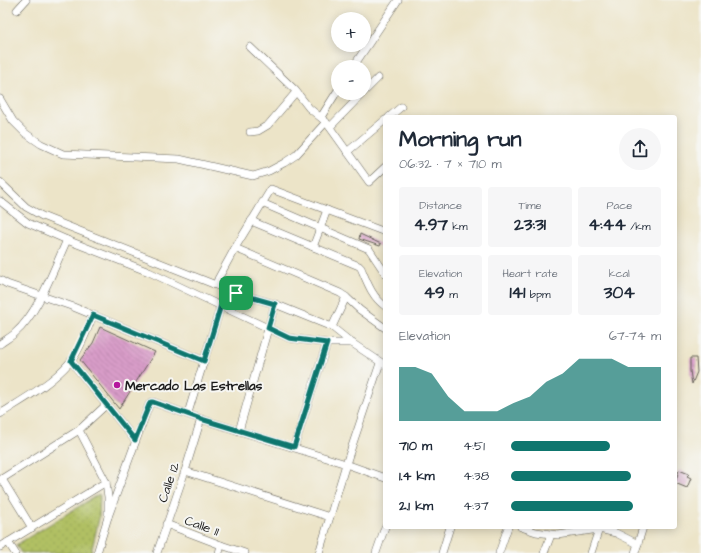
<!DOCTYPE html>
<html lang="en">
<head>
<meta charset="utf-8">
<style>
  body { margin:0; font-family:"Architects Daughter",sans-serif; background:#f6f6f7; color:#1f2937; height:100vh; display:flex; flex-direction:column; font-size:15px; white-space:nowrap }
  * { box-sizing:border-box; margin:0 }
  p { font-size:13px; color:#747a83 }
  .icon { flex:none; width:22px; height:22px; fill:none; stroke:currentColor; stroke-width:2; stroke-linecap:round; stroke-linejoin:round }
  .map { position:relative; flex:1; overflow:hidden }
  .panel { position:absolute; left:383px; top:115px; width:294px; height:414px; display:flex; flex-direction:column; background:#fff; border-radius:4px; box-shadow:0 2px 10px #0003 }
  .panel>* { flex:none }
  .buttons { position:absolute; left:331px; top:12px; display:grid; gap:8px }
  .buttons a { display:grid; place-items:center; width:40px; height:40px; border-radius:50%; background:#fff; box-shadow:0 2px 10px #0003; font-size:20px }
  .pin { position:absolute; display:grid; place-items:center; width:34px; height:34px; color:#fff; margin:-17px; border-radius:8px; box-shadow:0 2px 6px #0006 }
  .round { display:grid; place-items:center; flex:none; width:42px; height:42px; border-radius:21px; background:#f6f6f7 }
  .headline { display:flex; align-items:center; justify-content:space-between; height:68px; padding:0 16px }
  h1 { font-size:22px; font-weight:700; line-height:30px }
  .stats { display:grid; grid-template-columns:repeat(3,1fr); gap:6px; height:68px; padding:4px 16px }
  .stats div { display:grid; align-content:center; border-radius:4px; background:#f6f6f7; text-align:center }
  .stats b { font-size:17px; font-weight:700 }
  .stats small { font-size:11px; font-weight:400 }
  .stats p { font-size:11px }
  .chart { height:112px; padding:8px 16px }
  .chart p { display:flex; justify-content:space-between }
  .chart svg { width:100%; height:72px; margin-top:4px; fill:#0f766e; opacity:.7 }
  ul { padding:0 16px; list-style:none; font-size:13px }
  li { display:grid; grid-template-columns:64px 48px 1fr; align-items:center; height:30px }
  li i { height:10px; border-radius:5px; background:#0f766e }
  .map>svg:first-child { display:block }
  .park { fill:url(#park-dots); stroke:#666e40 }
  .building { fill:url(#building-back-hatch) }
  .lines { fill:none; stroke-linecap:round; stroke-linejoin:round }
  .minor-casing { stroke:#656258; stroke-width:8 }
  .minor { stroke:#fff; stroke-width:7 }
  .route-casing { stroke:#fff; stroke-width:8 }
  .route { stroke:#0f766e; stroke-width:5 }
  .poi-dot { fill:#b5179e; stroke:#f6f6f2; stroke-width:1.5 }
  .labels { text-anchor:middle; stroke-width:4; stroke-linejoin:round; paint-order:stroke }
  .poi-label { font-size:13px; font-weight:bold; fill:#1c1c1c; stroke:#f6f6f2; text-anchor:start }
  .street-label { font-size:13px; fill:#1c1c1c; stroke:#f6f6f2 }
</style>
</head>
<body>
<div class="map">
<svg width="701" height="553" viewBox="0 0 701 553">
  <defs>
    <pattern id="park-dots" width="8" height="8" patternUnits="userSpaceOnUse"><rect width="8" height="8" fill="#b0c063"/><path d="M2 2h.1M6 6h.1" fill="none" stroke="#97a455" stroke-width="1.8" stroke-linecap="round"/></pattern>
    <pattern id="building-back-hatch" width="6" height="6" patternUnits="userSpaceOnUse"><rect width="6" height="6" fill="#d99dc9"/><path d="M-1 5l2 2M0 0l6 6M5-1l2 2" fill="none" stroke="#af7fa2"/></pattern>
  </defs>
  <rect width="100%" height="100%" fill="#f6f6f2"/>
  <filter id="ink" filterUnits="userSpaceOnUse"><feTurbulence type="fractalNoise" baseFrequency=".025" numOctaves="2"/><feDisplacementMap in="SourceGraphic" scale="8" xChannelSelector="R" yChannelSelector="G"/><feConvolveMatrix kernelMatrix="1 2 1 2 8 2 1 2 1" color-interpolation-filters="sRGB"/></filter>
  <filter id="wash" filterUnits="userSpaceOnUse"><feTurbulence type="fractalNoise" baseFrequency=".012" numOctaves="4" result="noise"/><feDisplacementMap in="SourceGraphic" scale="16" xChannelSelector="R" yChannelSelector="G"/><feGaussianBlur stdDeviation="0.9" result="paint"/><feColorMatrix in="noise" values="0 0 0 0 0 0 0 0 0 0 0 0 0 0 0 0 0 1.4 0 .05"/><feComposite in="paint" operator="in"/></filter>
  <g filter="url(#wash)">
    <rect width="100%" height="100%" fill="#ece4c8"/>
    <!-- park -->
    <polygon class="park" points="99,494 100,496 99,519 91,553 21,553 16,545"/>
    <g id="blocks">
      <!-- building -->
      <g class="building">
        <polygon points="360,234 381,244 380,246 359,239"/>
        <polygon points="100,327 155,352 119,409 80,360 93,343"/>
        <polygon points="690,358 696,358 697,372 692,384 690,371"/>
        <polygon points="679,470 689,474 687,476 691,478 687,488 675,483"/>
      </g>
    </g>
  </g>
  <g filter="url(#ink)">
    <use href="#blocks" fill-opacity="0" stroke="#656258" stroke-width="1"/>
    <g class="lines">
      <defs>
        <g id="minor">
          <polyline points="17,10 26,0"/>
          <polyline points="250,47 295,90 309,108 326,122 369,182 385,167"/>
          <polyline points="353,67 398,0"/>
          <polyline points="364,92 378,78"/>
          <polyline points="0,99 13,121 25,133 41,144 63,154 179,159 253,176 269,171 284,163 296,155 326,122"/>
          <polyline points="321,117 338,90"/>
          <polyline points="389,117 401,107"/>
          <polyline points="330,127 363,93"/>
          <polyline points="250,132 258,131 268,125 296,92"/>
          <polyline points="347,152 385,120"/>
          <polyline points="0,182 26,207 42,216 236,293 228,297 221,305 188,413"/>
          <polyline points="0,201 28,223 67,240 149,272 289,338 327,343"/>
          <polyline points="262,203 369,249 385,273"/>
          <path d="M 251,221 L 359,266 L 361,268 C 367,282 372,297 385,306"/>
          <polyline points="313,247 327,210"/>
          <polyline points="235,248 271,189 385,232"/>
          <polyline points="0,280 7,284 71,306 204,361"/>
          <polyline points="216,285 218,279 235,248 340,293 346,297 332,327"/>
          <polyline points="236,293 275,304 332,327 352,343 385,365"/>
          <polyline points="346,297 360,310 385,328"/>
          <path d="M 0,344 C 5,340 11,337 15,333 C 38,314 54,268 67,240"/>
          <polyline points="71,361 135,440"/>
          <path d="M 0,414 C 24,399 51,384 70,362 C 78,354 89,326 93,315"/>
          <polyline points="79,430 106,482 108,497 108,517 97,553"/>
          <polyline points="239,431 275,304"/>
          <polyline points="294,447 327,343 352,343"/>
          <polyline points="185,471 330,517"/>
          <polyline points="2,479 32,528"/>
          <polyline points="0,480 79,430 106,405"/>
          <polyline points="108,517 149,405 151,402 153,402 201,419 346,464 385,478"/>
          <polyline points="166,524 221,545 219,553"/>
          <polyline points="521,527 536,532 558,535 599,529 616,533 638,544"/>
          <polyline points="8,542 15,553"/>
          <polyline points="221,545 245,553"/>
          <polyline points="0,547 106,482"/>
          <polyline points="157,553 185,471 201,419"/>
          <polyline points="319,553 346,464 380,363"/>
          <polyline points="376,553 385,527"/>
          <polyline points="442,553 450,527"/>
          <polyline points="499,553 508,527"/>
          <polyline points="544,553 551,535"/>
          <polyline points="591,553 599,529"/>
          <polyline points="635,553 643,527"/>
        </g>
      </defs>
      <!-- minor casing -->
      <use href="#minor" class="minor-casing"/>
      <!-- minor -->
      <use href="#minor" class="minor"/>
    </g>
  </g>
  <g class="lines" filter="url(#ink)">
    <defs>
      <polygon id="route" points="236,293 275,304 268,328 289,338 327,343 294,447 201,419 153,402 151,402 149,405 135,440 71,361 93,315 204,361 221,305 228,297"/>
    </defs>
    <!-- route casing -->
    <use href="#route" class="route-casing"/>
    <!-- route -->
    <use href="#route" class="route"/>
  </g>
  <!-- markers -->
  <circle class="poi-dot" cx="117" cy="385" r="4"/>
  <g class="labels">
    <!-- poi labels -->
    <g class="poi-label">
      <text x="125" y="390">Mercado Las Estrellas</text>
    </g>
    <!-- street labels -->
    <g class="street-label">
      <text transform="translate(168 482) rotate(-71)" y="5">Calle 12</text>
      <text transform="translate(202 525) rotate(20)" y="5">Calle 11</text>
    </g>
  </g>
</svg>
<div class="buttons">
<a>+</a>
<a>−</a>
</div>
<div class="pin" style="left:236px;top:293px;background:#1e9e55"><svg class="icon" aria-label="arrive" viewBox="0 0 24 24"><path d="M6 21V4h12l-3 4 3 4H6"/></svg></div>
<section class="panel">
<div class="headline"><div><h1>Morning run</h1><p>06:32 · 7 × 710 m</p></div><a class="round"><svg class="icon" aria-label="share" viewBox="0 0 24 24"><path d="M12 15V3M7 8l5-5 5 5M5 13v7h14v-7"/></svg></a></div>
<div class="stats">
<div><p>Distance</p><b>4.97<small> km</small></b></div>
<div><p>Time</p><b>23:31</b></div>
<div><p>Pace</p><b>4:44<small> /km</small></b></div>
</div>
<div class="stats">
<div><p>Elevation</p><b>49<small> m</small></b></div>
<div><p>Heart rate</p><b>141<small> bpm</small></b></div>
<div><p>kcal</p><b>304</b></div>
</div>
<div class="chart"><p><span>Elevation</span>67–74 m</p>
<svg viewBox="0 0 160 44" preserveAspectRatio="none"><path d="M0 44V11L10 11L20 15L30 29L40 38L50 38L60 38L70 33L80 29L90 20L100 15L110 6L120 6L130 6L140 11L150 11L160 11V44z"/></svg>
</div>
<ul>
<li><b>710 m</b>4:51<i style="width:66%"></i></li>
<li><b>1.4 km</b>4:38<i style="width:80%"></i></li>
<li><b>2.1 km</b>4:37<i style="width:81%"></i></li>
</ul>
</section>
</div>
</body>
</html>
